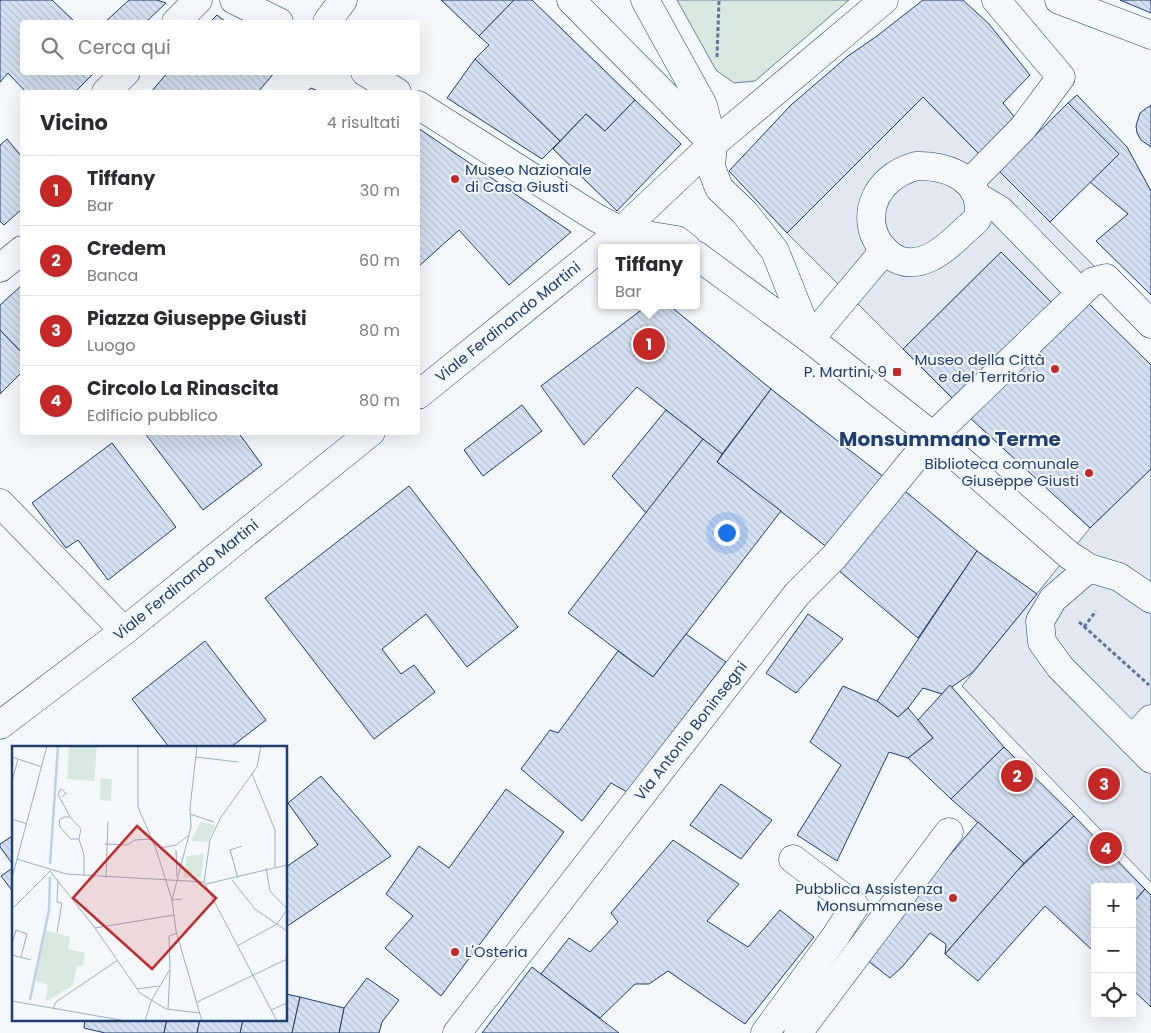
<!DOCTYPE html>
<html lang="it">
<head>
<meta charset="utf-8">
<style>
  :root { --surface:#fff; --page:#f2f2f3; --text:#2b2b33; --muted:#7c7c81; --line:#e1e1e2; --accent:#c62828 }
  body { margin:0; font-family:Poppins,sans-serif; background:var(--page); color:var(--text) }
  .controls { position:absolute; right:15px; bottom:15px; display:grid; overflow:hidden; border-radius:5px; box-shadow:0 5px 20px #0002 }
  .controls button { width:45px; height:45px; display:grid; place-items:center; padding:0; border:0; border-bottom:1px solid var(--line); background:var(--surface); color:var(--text); font:25px sans-serif }
  .you { position:absolute; left:726px; top:532px; width:18px; height:18px; margin:-12px; border:4px solid #fff; border-radius:50%; background:#1a73e8; box-shadow:0 0 0 8px #1a73e833 }
  .badge { display:grid; place-items:center; width:32px; height:32px; border-radius:50%; background:var(--accent); color:#fff; font-size:16px; font-weight:700 }
  .pin { position:absolute; translate:-50% -50%; border:2px solid #fff; box-shadow:0 1px 5px #0006 }
  .popup { position:absolute; left:598px; top:244px; width:102px; height:65px; box-sizing:border-box; display:grid; place-content:center; border-radius:5px; background:var(--surface); filter:drop-shadow(0 1px 4px #0005); font-size:16px; white-space:nowrap; color:var(--muted) }
  .popup b { font-size:19px; color:var(--text) }
  .popup::after { content:''; position:absolute; left:50%; top:100%; margin-left:-10px; border:10px solid transparent; border-top-color:var(--surface) }
  .list { margin:0; padding:0; list-style:none }
  h2 { display:flex; justify-content:space-between; align-items:center; height:65px; margin:0; padding:0 20px; font-size:21px }
  h2 small { font-size:16px; font-weight:400; color:var(--muted) }
  .list li { display:grid; grid-template-columns:32px 1fr auto; gap:15px; align-items:center; box-sizing:border-box; height:70px; padding:0 20px; border-top:1px solid var(--line) }
  .list b { display:block; font-size:19px; white-space:nowrap }
  .list p { margin:0; font-size:16px; white-space:nowrap; color:var(--muted) }
  .list em { font-size:16px; font-style:normal; color:var(--muted) }
  .icon { flex:none; width:28px; height:28px; fill:none; stroke:currentColor; stroke-width:2; stroke-linecap:round; stroke-linejoin:round }
  .map { position:relative; flex:none; width:1151px; height:1033px; overflow:hidden }
  .search { position:absolute; background:var(--surface); box-shadow:0 5px 20px #0002; left:20px; top:20px; width:400px; height:55px; display:flex; align-items:center; gap:12px; box-sizing:border-box; padding:0 18px; border-radius:5px; color:var(--muted); font-size:19px }
  .panel { position:absolute; background:var(--surface); box-shadow:0 5px 20px #0002; left:20px; top:90px; width:400px; height:345px; border-radius:5px }
  .map>svg:first-child { display:block }
  .green { fill:#d7e8df; stroke:#687fa3 }
  .parking { fill:#e3e8f0; stroke:#687fa3 }
  .building { fill:url(#building-back-hatch); stroke:#1d3f73 }
  .lines { fill:none; stroke-linecap:round; stroke-linejoin:round }
  .minor-casing { stroke:#1d3f73; stroke-width:29 }
  .path { stroke:#5e769c; stroke-width:3; stroke-dasharray:4 2.5; stroke-linecap:butt }
  .minor { stroke:#f4f7fb; stroke-width:28 }
  .poi-dot { fill:#c62828; stroke:#f4f7fb; stroke-width:2 }
  .labels { text-anchor:middle; stroke-width:4; stroke-linejoin:round; paint-order:stroke }
  .poi-label { font-size:15px; fill:#1d3f73; stroke:#f4f7fb; text-anchor:end }
  .street-label { font-size:15px; fill:#1d3f73; stroke:#f4f7fb }
  .district-label { font-size:20px; font-weight:bold; fill:#1d3f73; stroke:#f4f7fb }
  .inset-river { fill:none; stroke:#bed0e5; stroke-width:2.5 }
  .inset-road { fill:none; stroke:#9eadc5; stroke-width:1 }
  .view { fill:#c62828; fill-opacity:0.15; stroke:#c62828; stroke-width:2.5 }
  .inset-edge { fill:none; stroke:#1d3f73; stroke-width:2.5 }
</style>
</head>
<body>
<div class="map">
<svg width="1151" height="1033" viewBox="0 0 1151 1033">
  <defs>
    <pattern id="building-back-hatch" width="6" height="6" patternUnits="userSpaceOnUse" patternTransform="scale(1.25)"><rect width="6" height="6" fill="#d5e0f0"/><path d="M-1 5l2 2M0 0l6 6M5-1l2 2" fill="none" stroke="#b6c1d1"/></pattern>
  </defs>
  <rect width="100%" height="100%" fill="#f4f7fb"/>
  <polygon class="green" points="677,0 849,0 755,81 734,83 716,70"/>
  <g class="parking">
    <polygon points="923,97 981,156 999,171 1106,278 1055,306 1001,252 903,349 787,233"/>
    <polygon points="1151,469 1151,882 962,686 1090,528"/>
  </g>
  <g class="building">
    <polygon points="0,0 52,0 75,22 22,22 22,72 95,72 75,92 26,92 8,73 0,82"/>
    <polygon points="129,0 157,0 166,3 146,22 105,22"/>
    <polygon points="441,0 514,0 479,36"/>
    <polygon points="514,0 532,0 635,100 605,131 586,114 560,141 475,59 489,45 479,36"/>
    <polygon points="923,0 963,0 989,24 1030,75 1003,103 1016,119 981,156 923,97 787,233 729,171 791,105 848,56 877,36"/>
    <polygon points="1120,0 1151,0 1151,13"/>
    <polygon points="217,15 226,22 210,22"/>
    <polygon points="475,59 560,141 542,159 447,98"/>
    <polygon points="168,72 275,72 258,92 151,92"/>
    <polygon points="311,88 320,92 306,92"/>
    <polygon points="1077,95 1127,147 1151,191 1151,295 1096,241 1128,214 1090,182 1119,154 1068,103"/>
    <polygon points="635,100 681,144 617,211 553,149 586,114 605,131"/>
    <polygon points="1068,103 1119,154 1050,222 999,171"/>
    <polygon points="1151,105 1151,147 1141,140 1137,133 1136,126 1140,113"/>
    <polygon points="418,128 571,232 509,285 459,230 418,267"/>
    <polygon points="7,139 22,157 22,209 4,225 0,221 0,145"/>
    <polygon points="1001,252 1055,306 958,404 903,349"/>
    <polygon points="22,285 22,353 0,330 0,305"/>
    <polygon points="1085,300 1151,365 1151,469 1090,528 970,418"/>
    <polygon points="648,305 669,305 771,389 722,454 637,387 584,445 541,386"/>
    <polygon points="0,330 22,353 22,372 0,394"/>
    <polygon points="771,389 884,477 828,548 717,462"/>
    <polygon points="522,405 542,431 483,476 464,450"/>
    <polygon points="666,410 703,439 646,513 612,476"/>
    <polygon points="144,432 238,432 262,465 203,510"/>
    <polygon points="703,439 722,454 717,462 781,511 653,677 568,613"/>
    <polygon points="112,443 176,527 108,580 78,540 66,548 32,503"/>
    <polygon points="409,486 518,627 467,667 426,614 382,649 401,674 414,665 435,692 374,739 265,598"/>
    <polygon points="905,491 977,551 918,638 838,570"/>
    <polygon points="977,551 1037,594 973,672 942,694 923,688 908,708 898,717 877,701"/>
    <polygon points="808,614 843,639 796,693 766,673"/>
    <polygon points="686,634 726,662 627,792 611,783 582,821 521,769 550,730 558,733 618,651 653,677"/>
    <polygon points="205,641 266,720 231,747 169,747 132,699"/>
    <polygon points="950,685 1004,747 951,799 908,758 933,738 918,720"/>
    <polygon points="843,686 877,701 898,717 908,708 933,738 908,758 889,752 837,861 797,835 841,765 810,742"/>
    <polygon points="1004,747 1074,816 1024,863 951,799"/>
    <polygon points="321,776 391,856 286,927 286,867 318,845 288,803"/>
    <polygon points="721,784 772,820 741,859 690,825"/>
    <polygon points="506,789 564,832 441,996 385,948 413,916 386,894 419,846 449,868"/>
    <polygon points="1074,816 1145,889 1132,904 1132,887 1095,887 1095,949 1093,951 1045,906 978,981 945,954 1016,872"/>
    <polygon points="978,822 1024,863 945,954 946,944 930,933 903,966 890,978 863,957"/>
    <polygon points="14,835 14,866 0,847 0,844"/>
    <polygon points="673,840 739,884 707,921 748,947 780,910 814,937 745,1024 668,971 649,984 635,984 600,1018 541,974 569,938 590,952 618,922 611,913"/>
    <polygon points="14,867 14,893 1,876"/>
    <polygon points="1145,889 1151,895 1151,1007 1132,989 1132,904"/>
    <polygon points="532,967 541,974 619,1033 482,1033"/>
    <polygon points="367,978 399,1000 382,1022 379,1033 339,1033 344,1008"/>
    <polygon points="286,994 300,997 292,1033 240,1033 243,1019 286,1019"/>
    <polygon points="300,997 344,1008 339,1033 292,1033"/>
    <polygon points="85,1019 167,1019 164,1033 105,1033 84,1028"/>
    <polygon points="167,1019 200,1019 197,1033 164,1033"/>
    <polygon points="200,1019 243,1019 240,1033 197,1033"/>
  </g>
  <g class="lines">
    <defs>
      <g id="minor">
        <polyline points="234,0 279,22"/>
        <polyline points="571,0 712,143"/>
        <polyline points="645,0 703,105 713,144 711,167 719,188 745,213 775,251 810,339 933,436 1069,555 1089,568 1119,577 1151,599"/>
        <polyline points="1059,0 1151,35"/>
        <polyline points="176,22 198,0"/>
        <polyline points="327,22 343,0"/>
        <polyline points="365,72 397,92"/>
        <polyline points="106,92 126,72"/>
        <polyline points="418,105 595,217 621,231 677,240 687,248"/>
        <path d="M 916,166 C 941,165 974,174 979,204 C 979,208 979,215 977,219 C 974,223 967,228 963,232 C 945,250 916,275 890,255 C 865,236 865,201 889,180 C 897,173 906,169 916,166 Z"/>
        <polyline points="969,183 1023,128 1061,77 996,0"/>
        <polyline points="978,197 1000,210 1080,292"/>
        <polyline points="696,255 810,339 884,251"/>
        <polyline points="0,268 22,250"/>
        <polyline points="418,395 621,231 713,144 884,0"/>
        <polyline points="0,503 124,631"/>
        <polyline points="1089,568 1053,599 1040,621 1042,642 1060,667 1151,759"/>
        <polyline points="0,725 124,631 371,432"/>
        <polyline points="1132,740 1151,719"/>
        <polyline points="457,1033 797,594 834,557 933,436 1092,282 1106,278 1151,324"/>
        <polyline points="765,1033 835,937 855,906 793,859"/>
        <polyline points="798,1033 949,832"/>
      </g>
    </defs>
    <use href="#minor" class="minor-casing"/>
    <g class="path">
      <polyline points="717,57 719,0"/>
      <polyline points="1079,622 1149,685"/>
      <polyline points="1084,627 1096,611"/>
    </g>
    <use href="#minor" class="minor"/>
  </g>
  <g class="poi-dot">
    <circle cx="455" cy="179" r="5"/>
    <circle cx="1055" cy="369" r="5"/>
    <rect x="892" y="367" width="10" height="10" rx="2.5"/>
    <circle cx="1089" cy="473" r="5"/>
    <circle cx="953" cy="898" r="5"/>
    <circle cx="455" cy="952" r="5"/>
  </g>
  <g class="labels">
    <g class="poi-label">
      <text x="465" y="175" text-anchor="start">Museo Nazionale<tspan x="465" dy="17">di Casa Giusti</tspan></text>
      <text x="1045" y="365">Museo della Città<tspan x="1045" dy="17">e del Territorio</tspan></text>
      <text x="887" y="377">P. Martini, 9</text>
      <text x="1079" y="469">Biblioteca comunale<tspan x="1079" dy="17">Giuseppe Giusti</tspan></text>
      <text x="943" y="894">Pubblica Assistenza<tspan x="943" dy="17">Monsummanese</tspan></text>
      <text x="465" y="957" text-anchor="start">L'Osteria</text>
    </g>
    <g class="street-label">
      <text transform="translate(508 322) rotate(-39)" y="5">Viale Ferdinando Martini</text>
      <text transform="translate(186 580) rotate(-39)" y="5">Viale Ferdinando Martini</text>
      <text transform="translate(691 731) rotate(-52)" y="5">Via Antonio Boninsegni</text>
    </g>
    <g class="district-label">
      <text x="950" y="446">Monsummano Terme</text>
    </g>
  </g>
  <g transform="translate(12 746)">
    <rect width="275" height="275" fill="#f4f7fb"/>
    <path d="M 57,0 L 85,0 L 82,35 L 55,33 ZM 89,32 L 100,33 L 99,55 L 88,54 ZM 189,75 L 203,80 L 196,96 L 179,95 ZM 192,108 L 189,132 L 171,132 L 175,110 ZM 33,184 L 58,191 L 56,203 L 73,207 L 71,220 L 65,220 L 61,239 L 33,256 L 36,239 L 24,235 Z" fill="#d7e8df"/>
    <path class="inset-river" d="M 38,118 L 46,0M 18,254 L 37,164 L 38,131"/>
    <path class="inset-road" d="M 126,0 L 126,61 L 144,103 L 160,154 L 170,153M 185,0 L 178,62 L 179,81 L 160,154 L 164,185 L 190,275M 0,11 L 30,21M 184,11 L 226,16M 240,28 L 263,84 L 263,121M 0,35 L 6,13M 50,51 L 54,47 L 49,43 L 46,48 L 58,71M 178,68 L 202,76M 52,71 L 58,71 L 69,83 L 67,93 L 59,93 L 48,81 L 47,74 ZM 0,73 L 15,78M 67,93 L 72,109 L 72,130M 93,98 L 115,99 L 123,94 L 140,93M 148,102 L 164,99 L 176,90M 164,104 L 165,131M 5,113 L 54,128 L 192,136M 254,122 L 258,145 L 275,163M 38,125 L 83,182 L 128,247 L 154,263 L 188,267M 0,132 L 35,0M 94,132 L 96,75M 226,132 L 218,104 L 230,100M 220,134 L 243,163 L 275,185M 192,136 L 265,275M 192,136 L 198,94 L 209,71 L 245,21 L 249,0M 194,138 L 275,119M 0,163 L 38,125M 83,182 L 162,169M 45,186 L 50,157 L 45,156 L 46,135M 0,198 L 4,184 L 15,188 L 9,211M 225,200 L 265,178 L 275,164M 0,209 L 19,214M 125,243 L 147,240M 0,255 L 114,275M 185,256 L 275,213M 41,263 L 44,256 L 106,214M 156,263 L 158,224M 259,264 L 275,257M 133,275 L 139,255 L 158,223 L 157,190 L 165,187"/>
    <path class="view" d="M 125,80 L 204,152 L 140,223 L 61,152 Z"/>
    <rect width="275" height="275" class="inset-edge"/>
  </g>
</svg>
<div class="controls">
<button>+</button>
<button>−</button>
<button><svg class="icon" aria-label="locate" viewBox="0 0 24 24"><circle cx="12" cy="12" r="6"/><path d="M12 2v4M12 18v4M2 12h4M18 12h4"/></svg></button>
</div>
<div class="you"></div>
<div class="pin badge" style="left:649px;top:344px">1</div>
<div class="popup"><b>Tiffany</b>Bar</div>
<div class="pin badge" style="left:1017px;top:776px">2</div>
<div class="pin badge" style="left:1104px;top:784px">3</div>
<div class="pin badge" style="left:1106px;top:848px">4</div>
<div class="search"><svg class="icon" aria-label="search" viewBox="0 0 24 24"><circle cx="10" cy="10" r="6"/><path d="M15 15l6 6"/></svg>Cerca qui</div>
<section class="panel">
<h2>Vicino<small>4 risultati</small></h2>
<ul class="list">
<li><span class="badge">1</span><div><b>Tiffany</b><p>Bar</p></div><em>30 m</em></li>
<li><span class="badge">2</span><div><b>Credem</b><p>Banca</p></div><em>60 m</em></li>
<li><span class="badge">3</span><div><b>Piazza Giuseppe Giusti</b><p>Luogo</p></div><em>80 m</em></li>
<li><span class="badge">4</span><div><b>Circolo La Rinascita</b><p>Edificio pubblico</p></div><em>80 m</em></li>
</ul>
</section>
</div>
</body>
</html>
